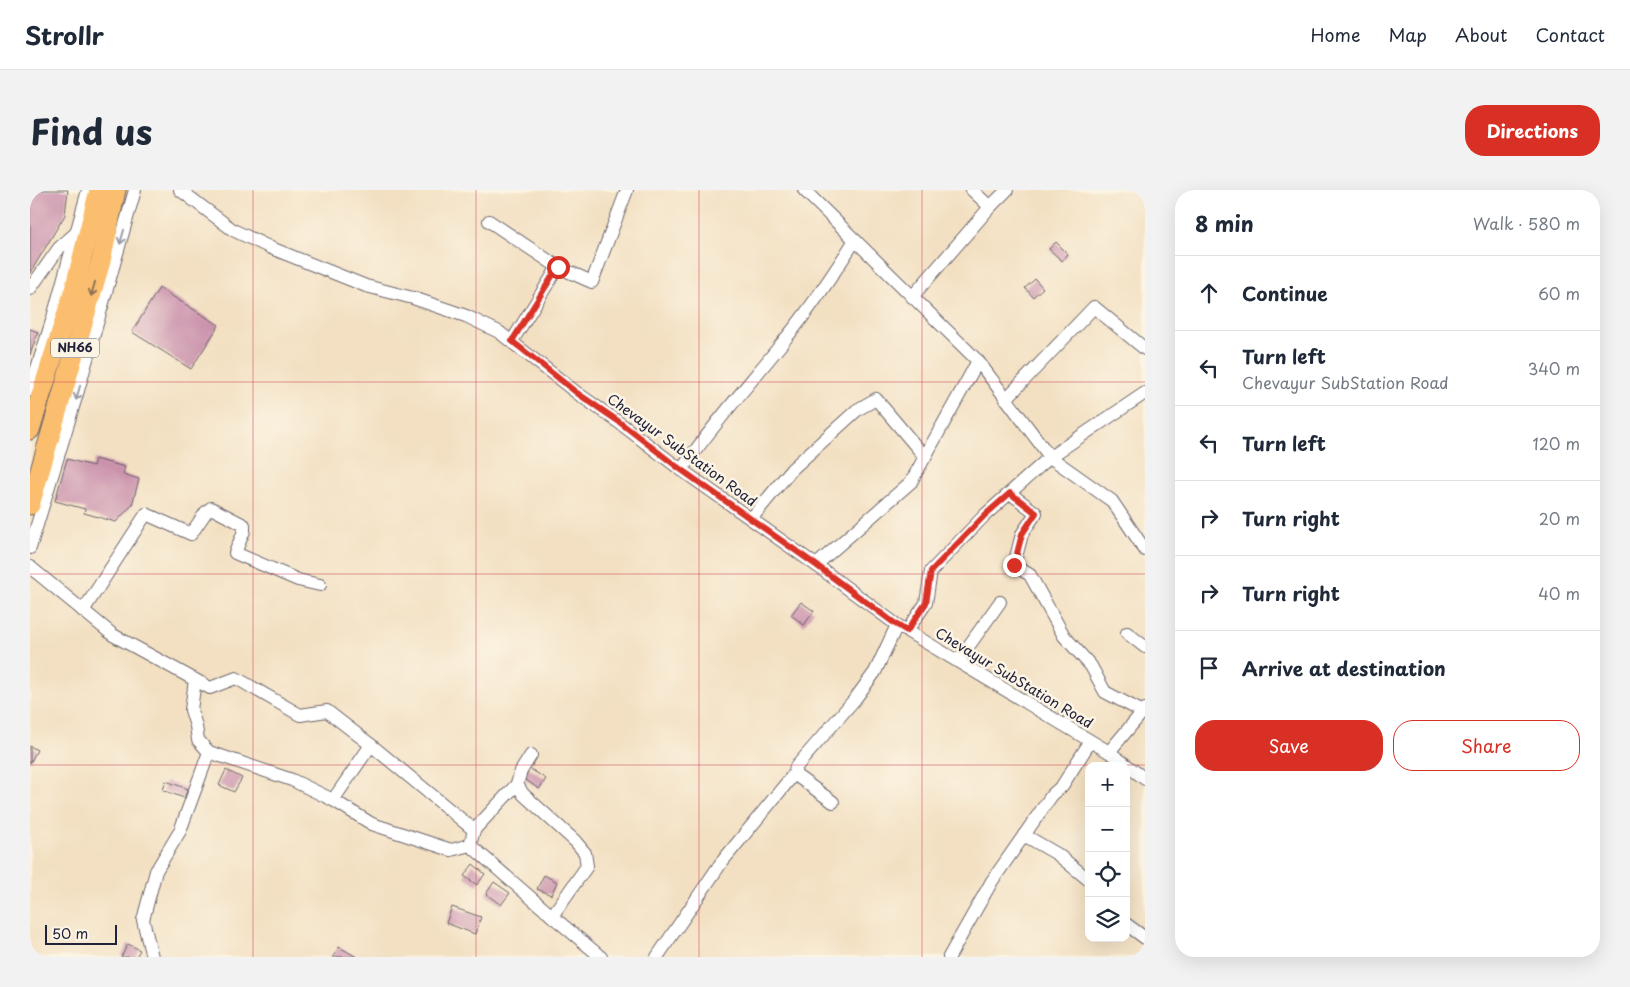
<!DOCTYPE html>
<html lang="en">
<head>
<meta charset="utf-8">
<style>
  :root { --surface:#fff; --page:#f2f2f3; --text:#1f2937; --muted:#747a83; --line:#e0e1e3; --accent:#d93025 }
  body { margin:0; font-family:"Playpen Sans",sans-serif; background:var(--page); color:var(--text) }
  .controls { position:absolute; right:15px; bottom:15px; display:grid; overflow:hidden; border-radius:10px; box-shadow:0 5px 20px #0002 }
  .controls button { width:45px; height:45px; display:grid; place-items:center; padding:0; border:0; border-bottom:1px solid var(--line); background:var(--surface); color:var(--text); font:25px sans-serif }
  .scale { position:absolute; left:15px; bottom:12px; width:72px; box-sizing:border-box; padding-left:5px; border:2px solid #22223b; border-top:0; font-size:14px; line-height:18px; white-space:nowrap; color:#22223b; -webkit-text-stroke:4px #fcf5e5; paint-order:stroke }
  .stop { position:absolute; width:15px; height:15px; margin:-11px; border:4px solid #d93025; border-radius:50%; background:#fff }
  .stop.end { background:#d93025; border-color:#fff; box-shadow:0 1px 5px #0008 }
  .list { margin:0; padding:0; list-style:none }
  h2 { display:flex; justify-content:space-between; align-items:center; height:65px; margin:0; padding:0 20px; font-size:21px }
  h2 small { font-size:16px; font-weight:400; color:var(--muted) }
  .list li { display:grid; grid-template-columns:32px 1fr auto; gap:15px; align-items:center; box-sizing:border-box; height:75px; padding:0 20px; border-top:1px solid var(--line) }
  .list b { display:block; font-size:19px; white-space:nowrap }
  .list p { margin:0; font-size:16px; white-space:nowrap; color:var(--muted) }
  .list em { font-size:16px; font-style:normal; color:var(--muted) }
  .actions { display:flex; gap:10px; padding:15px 20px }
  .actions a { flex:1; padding:11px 0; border:1px solid var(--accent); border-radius:20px; text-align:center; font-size:18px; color:var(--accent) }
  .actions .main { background:var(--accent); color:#fff }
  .icon { flex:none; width:28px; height:28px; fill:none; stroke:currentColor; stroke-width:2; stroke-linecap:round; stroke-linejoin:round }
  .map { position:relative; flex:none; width:1115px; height:767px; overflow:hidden; border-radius:20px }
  header { display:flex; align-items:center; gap:30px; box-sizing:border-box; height:70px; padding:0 25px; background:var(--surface); border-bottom:1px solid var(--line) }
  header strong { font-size:24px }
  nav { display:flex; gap:28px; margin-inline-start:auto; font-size:18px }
  .intro { display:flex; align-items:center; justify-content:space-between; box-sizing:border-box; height:120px; padding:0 30px }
  h1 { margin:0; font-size:35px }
  .button { padding:12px 22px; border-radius:20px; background:var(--accent); color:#fff; font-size:18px; font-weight:700 }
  main { display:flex; gap:30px; padding:0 30px }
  aside { flex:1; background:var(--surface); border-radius:20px; box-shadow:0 5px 20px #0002 }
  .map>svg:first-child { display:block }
  .building { fill:#ca92ac }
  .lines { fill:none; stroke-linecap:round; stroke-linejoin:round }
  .minor-casing { stroke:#6b646a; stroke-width:14 }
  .highway-casing { stroke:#6b646a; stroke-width:21 }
  .minor { stroke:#fff; stroke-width:12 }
  .highway { stroke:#fbbe6e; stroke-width:19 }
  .oneway { stroke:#9c9ca7 }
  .oneway2 { stroke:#8e7054 }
  .route { stroke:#d93025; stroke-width:6 }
  .grid { fill:none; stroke:#d1495b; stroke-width:1; stroke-opacity:0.55 }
  .labels { text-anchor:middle; stroke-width:5; stroke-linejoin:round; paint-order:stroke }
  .shield { fill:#fcf5e5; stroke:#63616e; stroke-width:1 }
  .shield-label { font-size:12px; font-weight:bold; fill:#22223b }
  .street-label { font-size:14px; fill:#22223b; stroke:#fcf5e5 }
</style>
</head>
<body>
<header>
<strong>Strollr</strong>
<nav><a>Home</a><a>Map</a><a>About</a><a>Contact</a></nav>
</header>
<div class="intro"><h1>Find us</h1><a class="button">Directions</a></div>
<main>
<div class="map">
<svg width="1115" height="767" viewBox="0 0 1115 767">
  <rect width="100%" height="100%" fill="#fcf5e5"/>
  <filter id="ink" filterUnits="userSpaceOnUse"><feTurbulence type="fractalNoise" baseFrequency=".02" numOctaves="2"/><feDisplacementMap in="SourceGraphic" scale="10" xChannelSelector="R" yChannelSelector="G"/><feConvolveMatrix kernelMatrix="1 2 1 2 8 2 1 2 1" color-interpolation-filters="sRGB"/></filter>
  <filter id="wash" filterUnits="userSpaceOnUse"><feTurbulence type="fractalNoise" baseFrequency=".0096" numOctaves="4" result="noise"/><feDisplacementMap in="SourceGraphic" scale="20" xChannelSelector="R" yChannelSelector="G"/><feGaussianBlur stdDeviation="1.12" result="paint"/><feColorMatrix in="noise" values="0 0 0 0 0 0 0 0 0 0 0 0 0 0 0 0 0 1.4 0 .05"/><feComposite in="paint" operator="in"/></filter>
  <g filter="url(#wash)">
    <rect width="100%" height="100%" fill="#f3e0c2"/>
    <g id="blocks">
      <g class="building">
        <polygon points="2,0 38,0 35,25 0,83 0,3"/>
        <polygon points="1026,52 1038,64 1032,71 1019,59"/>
        <polygon points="1005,89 1013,98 1003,107 995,98"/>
        <polygon points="129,98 189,135 161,179 102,142"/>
        <polygon points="0,139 8,142 0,165"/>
        <polygon points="37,269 63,276 65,269 95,277 93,284 109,289 102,315 86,332 54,323 55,319 25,311"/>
        <polygon points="771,412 784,421 774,435 761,425"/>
        <polygon points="0,556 7,560 0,573"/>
        <polygon points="499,578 516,589 509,599 493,588"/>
        <polygon points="196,580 212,588 204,602 189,595"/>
        <polygon points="136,591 158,599 154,608 133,600"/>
        <polygon points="443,674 455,684 447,695 434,686"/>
        <polygon points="514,685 527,692 521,705 507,699"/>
        <polygon points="464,692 480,703 471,715 456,704"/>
        <polygon points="422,717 451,727 445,744 416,733"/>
        <polygon points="98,754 110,760 106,767 91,767"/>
        <polygon points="309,757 327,767 303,767"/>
      </g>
    </g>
  </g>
  <g filter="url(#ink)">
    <use href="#blocks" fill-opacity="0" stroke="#6b646a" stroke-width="1"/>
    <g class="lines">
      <defs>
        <g id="minor">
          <polyline points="150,0 203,40 241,58 336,96 383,108 436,126 469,142 547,203 587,231 646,276 786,375 867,435 1079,562 1115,589"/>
          <polyline points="774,0 948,171 1020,267 1082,311 1115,360"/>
          <polyline points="942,0 960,17 977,0"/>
          <polyline points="459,31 528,77"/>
          <polyline points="0,99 29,58 47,42"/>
          <polyline points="882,107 960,17"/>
          <polyline points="482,151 528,77 562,92 597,0"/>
          <polyline points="0,200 22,131 58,0"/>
          <polyline points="976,209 1064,117 1115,159"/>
          <path d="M 652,279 C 684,233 722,191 757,147 C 782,117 804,83 825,50"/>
          <polyline points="980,303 1006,323 992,344 984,375 1000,385 1034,446 1061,476 1075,502 1113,522"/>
          <polyline points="721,329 762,279 827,220 846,209 895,267"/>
          <polyline points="0,358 47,204 105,0"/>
          <polyline points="786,375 881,292 948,171"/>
          <polyline points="0,377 83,445 180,498 206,488 270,525 297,521 341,555 444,640"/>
          <polyline points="53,421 116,324 161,344 176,322 181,318 214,335 214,341 205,363 268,390 290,395"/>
          <polyline points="877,441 896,413 901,381 955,325 1020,267 1115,203"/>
          <polyline points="1097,443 1115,457"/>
          <polyline points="928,471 970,412"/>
          <polyline points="165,490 161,520 166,536 168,550 179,562 262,590 303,610 341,555"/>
          <polyline points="1079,562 1115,519"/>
          <polyline points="501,565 491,581 487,594 493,604 545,651 555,663 557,676 522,726 571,767"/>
          <polyline points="764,584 803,612"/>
          <polyline points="487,594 444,640 440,655 522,726"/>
          <polyline points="303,610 342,634 421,660 440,655"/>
          <polyline points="994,645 1027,664 1059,690"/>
          <polyline points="1096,734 1115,748"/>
          <polyline points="122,767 113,730 126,681 150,641 179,562"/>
          <polyline points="627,767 691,673 764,584 766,577 825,509 845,482 867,435"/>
          <polyline points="919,767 962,691 1022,605 1032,596 1060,552"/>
        </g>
        <g id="highway">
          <polyline points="0,240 44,100 69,0"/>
          <polyline points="0,315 71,71 86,0"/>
        </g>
      </defs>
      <use href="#minor" class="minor-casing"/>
      <use href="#highway" class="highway-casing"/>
      <use href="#minor" class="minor"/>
      <use href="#highway" class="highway"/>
    </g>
    <defs><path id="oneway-shaft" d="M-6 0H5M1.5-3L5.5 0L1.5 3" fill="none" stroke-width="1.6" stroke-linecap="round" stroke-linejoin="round" transform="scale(1.25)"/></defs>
    <g class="oneway">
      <use href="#oneway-shaft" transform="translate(92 47) rotate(106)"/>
      <use href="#oneway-shaft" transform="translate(48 203) rotate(106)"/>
    </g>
    <use class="oneway2" href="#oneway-shaft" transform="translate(63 99) rotate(106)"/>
  </g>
  <g class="lines" filter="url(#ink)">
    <polyline class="route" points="528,77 482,151 547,203 588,231 646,276 786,375 867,435 877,441 896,413 901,381 955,325 980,303 1006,323 992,344 984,375"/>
  </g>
  <path class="grid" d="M 223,0 L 223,767M 446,0 L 446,767M 669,0 L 669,767M 892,0 L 892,767M 0,192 L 1115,192M 0,384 L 1115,384M 0,575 L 1115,575"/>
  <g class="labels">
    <rect class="shield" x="21" y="148.5" width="48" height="19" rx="4"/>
    <g class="shield-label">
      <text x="45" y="162">NH66</text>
    </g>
    <g class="street-label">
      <text transform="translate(652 260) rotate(36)" y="5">Chevayur SubStation Road</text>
      <text transform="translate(984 488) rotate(31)" y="5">Chevayur SubStation Road</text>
    </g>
  </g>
</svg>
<div class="controls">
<button>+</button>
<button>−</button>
<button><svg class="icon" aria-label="locate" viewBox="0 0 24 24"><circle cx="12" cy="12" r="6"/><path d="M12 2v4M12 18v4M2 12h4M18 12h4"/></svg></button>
<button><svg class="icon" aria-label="layers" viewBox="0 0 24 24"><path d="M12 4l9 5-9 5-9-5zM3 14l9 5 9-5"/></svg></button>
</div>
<div class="scale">50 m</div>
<div class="stop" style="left:528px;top:77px"></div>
<div class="stop end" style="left:984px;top:375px"></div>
</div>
<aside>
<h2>8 min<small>Walk · 580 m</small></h2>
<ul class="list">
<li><svg class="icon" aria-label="ahead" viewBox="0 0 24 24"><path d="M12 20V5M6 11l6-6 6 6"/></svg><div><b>Continue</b></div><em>60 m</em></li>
<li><svg class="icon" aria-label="left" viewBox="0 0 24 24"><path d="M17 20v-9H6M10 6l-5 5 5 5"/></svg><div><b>Turn left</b><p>Chevayur SubStation Road</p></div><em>340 m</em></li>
<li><svg class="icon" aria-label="left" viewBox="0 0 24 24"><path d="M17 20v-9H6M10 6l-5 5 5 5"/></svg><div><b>Turn left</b></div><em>120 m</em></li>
<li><svg class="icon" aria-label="right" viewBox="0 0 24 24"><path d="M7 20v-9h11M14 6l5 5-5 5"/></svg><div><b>Turn right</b></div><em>20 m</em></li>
<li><svg class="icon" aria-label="right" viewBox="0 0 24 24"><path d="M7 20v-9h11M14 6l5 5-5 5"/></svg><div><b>Turn right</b></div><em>40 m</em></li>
<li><svg class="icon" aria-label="arrive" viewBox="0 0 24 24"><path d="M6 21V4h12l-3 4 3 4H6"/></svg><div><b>Arrive at destination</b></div></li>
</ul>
<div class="actions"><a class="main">Save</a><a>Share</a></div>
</aside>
</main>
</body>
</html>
